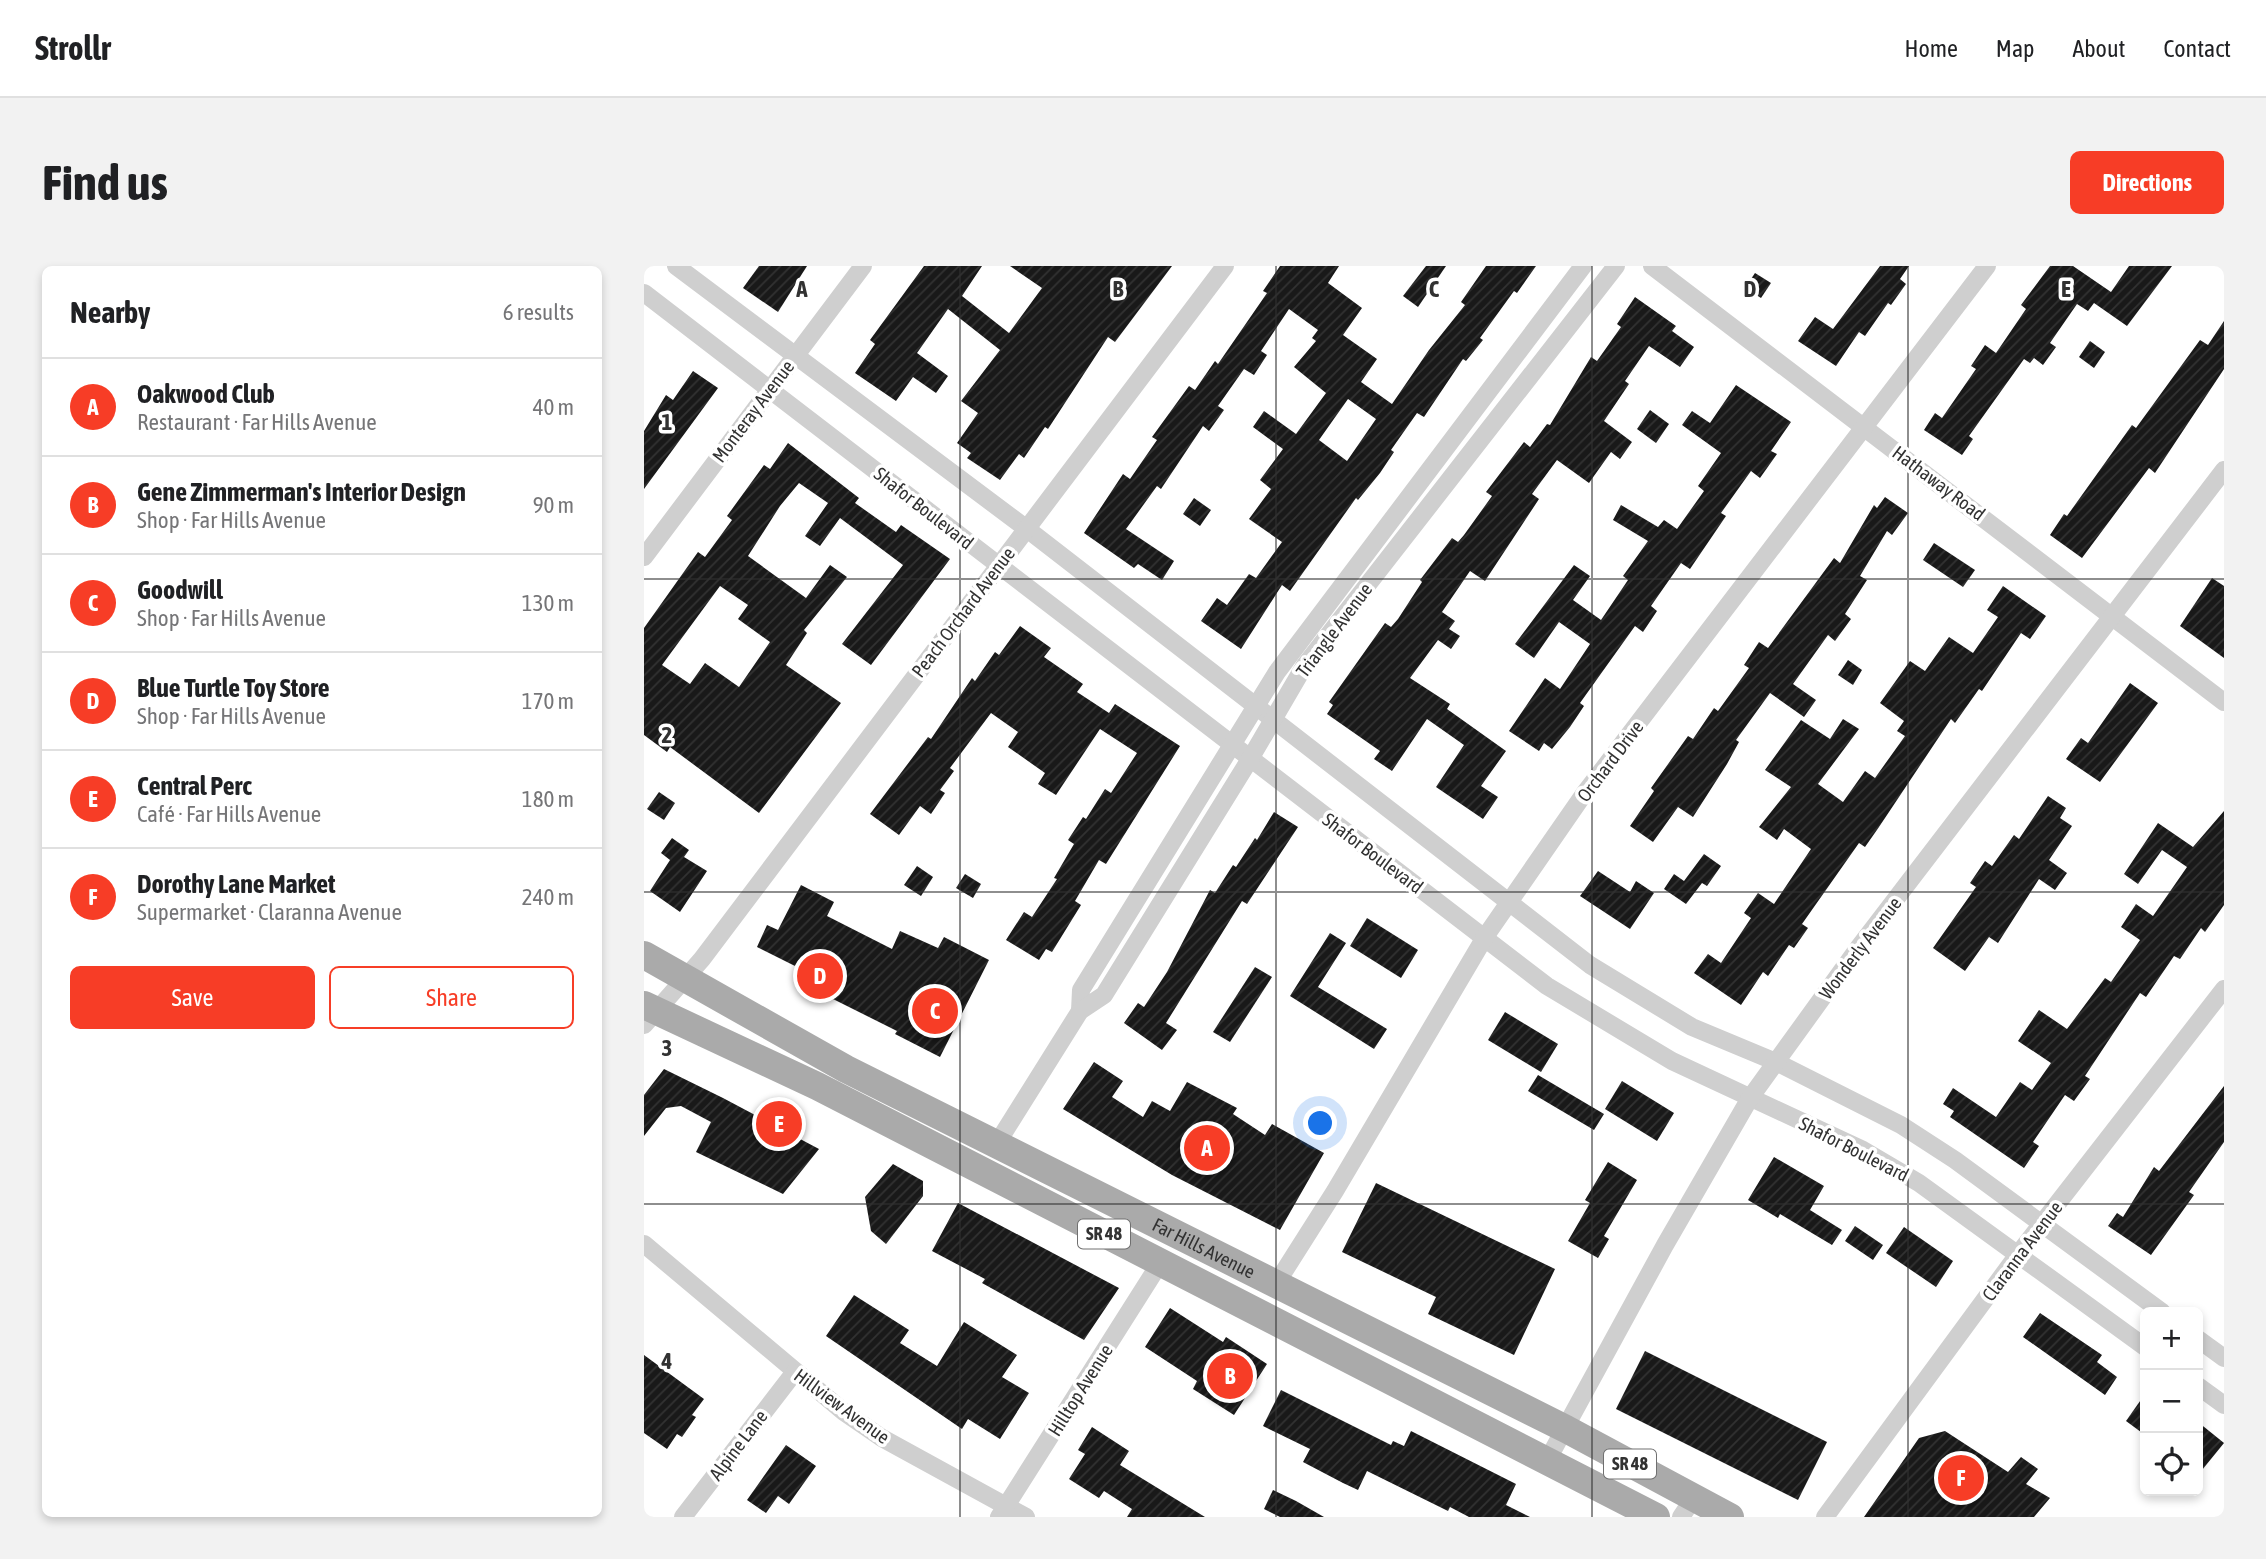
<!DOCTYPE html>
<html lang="en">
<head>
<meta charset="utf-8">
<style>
  :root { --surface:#fff; --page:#f2f2f2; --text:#202124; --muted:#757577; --line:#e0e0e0; --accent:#f73d26 }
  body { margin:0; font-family:"Asap Condensed",sans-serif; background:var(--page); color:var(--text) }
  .controls { position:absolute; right:21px; bottom:21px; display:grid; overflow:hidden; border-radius:10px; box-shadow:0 4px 10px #0003 }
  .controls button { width:63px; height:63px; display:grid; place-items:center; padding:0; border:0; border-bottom:2px solid var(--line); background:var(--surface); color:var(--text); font:35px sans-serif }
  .you { position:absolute; left:677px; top:858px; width:24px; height:24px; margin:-18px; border:5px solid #fff; border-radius:50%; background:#1a73e8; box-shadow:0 0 0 10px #1a73e833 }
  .badge { display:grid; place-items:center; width:46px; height:46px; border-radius:50%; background:var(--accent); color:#fff; font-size:23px; font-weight:700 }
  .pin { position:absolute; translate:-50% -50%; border:4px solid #fff; box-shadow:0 2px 7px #0006 }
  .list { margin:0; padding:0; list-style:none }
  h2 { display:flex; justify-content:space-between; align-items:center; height:91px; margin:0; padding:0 28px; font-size:30px }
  h2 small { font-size:23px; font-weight:400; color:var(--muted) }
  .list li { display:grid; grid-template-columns:46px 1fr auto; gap:21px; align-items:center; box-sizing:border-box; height:98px; padding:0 28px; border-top:2px solid var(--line) }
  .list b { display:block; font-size:26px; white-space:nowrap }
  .list p { margin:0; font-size:23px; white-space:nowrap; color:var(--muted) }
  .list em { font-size:23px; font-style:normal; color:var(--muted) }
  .actions { display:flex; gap:14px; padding:21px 28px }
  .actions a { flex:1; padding:16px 0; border:2px solid var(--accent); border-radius:10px; text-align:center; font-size:24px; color:var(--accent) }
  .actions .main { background:var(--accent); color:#fff }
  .icon { flex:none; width:38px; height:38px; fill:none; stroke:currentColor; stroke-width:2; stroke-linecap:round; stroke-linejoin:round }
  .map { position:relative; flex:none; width:1580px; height:1251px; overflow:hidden; border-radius:10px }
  header { display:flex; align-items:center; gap:42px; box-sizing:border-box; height:98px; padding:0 35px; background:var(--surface); border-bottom:2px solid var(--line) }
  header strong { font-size:33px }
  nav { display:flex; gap:38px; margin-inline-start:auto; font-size:24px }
  .intro { display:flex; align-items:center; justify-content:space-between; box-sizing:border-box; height:168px; padding:0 42px }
  h1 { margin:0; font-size:49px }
  .button { padding:18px 32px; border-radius:10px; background:var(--accent); color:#fff; font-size:24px; font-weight:700 }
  main { display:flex; gap:42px; padding:0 42px }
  aside { flex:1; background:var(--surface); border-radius:10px; box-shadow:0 4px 10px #0003 }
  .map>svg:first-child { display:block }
  .building { fill:url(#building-hatch); fill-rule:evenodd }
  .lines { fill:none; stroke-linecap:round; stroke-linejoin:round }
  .minor { stroke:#cfcfcf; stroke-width:18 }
  .primary { stroke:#aaa; stroke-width:28 }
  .grid { fill:none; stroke:#323232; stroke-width:2; stroke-opacity:0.55 }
  .labels { text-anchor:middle; stroke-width:7; stroke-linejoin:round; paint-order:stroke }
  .shield { fill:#fff; stroke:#707070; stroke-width:2 }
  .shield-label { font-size:18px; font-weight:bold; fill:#323232 }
  .street-label { font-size:19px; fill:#323232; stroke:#fff }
  .grid-label { font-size:23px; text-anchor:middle; font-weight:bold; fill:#323232; stroke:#fff; stroke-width:7; stroke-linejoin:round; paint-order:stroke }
</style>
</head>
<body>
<header>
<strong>Strollr</strong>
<nav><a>Home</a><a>Map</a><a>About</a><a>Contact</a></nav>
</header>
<div class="intro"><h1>Find us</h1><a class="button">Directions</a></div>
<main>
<aside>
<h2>Nearby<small>6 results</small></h2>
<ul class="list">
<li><span class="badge">A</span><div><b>Oakwood Club</b><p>Restaurant · Far Hills Avenue</p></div><em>40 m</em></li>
<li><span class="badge">B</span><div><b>Gene Zimmerman's Interior Design</b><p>Shop · Far Hills Avenue</p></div><em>90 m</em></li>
<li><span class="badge">C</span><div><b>Goodwill</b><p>Shop · Far Hills Avenue</p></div><em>130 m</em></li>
<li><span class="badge">D</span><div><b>Blue Turtle Toy Store</b><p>Shop · Far Hills Avenue</p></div><em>170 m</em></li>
<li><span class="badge">E</span><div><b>Central Perc</b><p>Café · Far Hills Avenue</p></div><em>180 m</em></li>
<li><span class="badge">F</span><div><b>Dorothy Lane Market</b><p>Supermarket · Claranna Avenue</p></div><em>240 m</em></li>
</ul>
<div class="actions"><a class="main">Save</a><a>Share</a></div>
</aside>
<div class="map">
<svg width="1580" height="1251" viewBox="0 0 1580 1251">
  <defs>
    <pattern id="building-hatch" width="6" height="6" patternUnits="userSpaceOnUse" patternTransform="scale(1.75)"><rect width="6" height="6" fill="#191919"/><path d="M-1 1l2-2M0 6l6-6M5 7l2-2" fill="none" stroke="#323232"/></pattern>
  </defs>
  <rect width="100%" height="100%" fill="#fff"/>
  <g class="building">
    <polygon points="115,0 163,0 134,46 99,22"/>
    <polygon points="280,0 338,0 318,30 365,67 398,22 366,0 528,0 471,76 464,71 404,163 401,161 380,192 375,188 356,214 323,192 327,187 313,177 334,147 317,135 356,84 304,43 273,87 304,110 292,127 269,111 252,135 211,107 231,78 226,74"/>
    <path d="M 636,0 L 695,0 L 684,17 L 718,42 L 699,69 L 733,93 L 717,116 L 748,138 L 785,84 L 821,39 L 817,36 L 842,0 L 892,0 L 873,27 L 870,25 L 836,72 L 839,74 L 822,95 L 819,93 L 780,151 L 773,147 L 747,184 L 750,186 L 736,207 L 714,234 L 712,232 L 646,325 L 638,319 L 597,383 L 557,355 L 573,332 L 583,339 L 605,308 L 612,312 L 638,276 L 605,253 L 627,223 L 616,214 L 639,183 L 609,161 L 620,145 L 652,168 L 682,127 L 650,101 L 672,75 L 668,72 L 674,64 L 645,43 L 617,85 L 623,89 L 610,109 L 600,103 L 574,140 L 580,144 L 565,165 L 559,160 L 517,223 L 513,220 L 482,263 L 530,295 L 518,314 L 494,298 L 490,302 L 440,267 L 479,208 L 486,213 L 513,174 L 508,171 L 545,120 L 551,124 L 571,95 L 574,98 L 623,27 L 619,25 ZM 704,133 L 732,153 L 703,195 L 675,174 Z"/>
    <polygon points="782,0 802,0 774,41 759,30"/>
    <polygon points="1236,0 1265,0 1256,13 1262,18 1247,39 1244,37 1221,70 1215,66 1192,100 1154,75 1171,51 1189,63"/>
    <polygon points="1406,0 1429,0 1467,26 1485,0 1528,0 1483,60 1450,37 1444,45 1433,38 1406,77 1412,81 1399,99 1390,92 1386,97 1380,93 1325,170 1329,173 1318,189 1280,164 1291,147 1298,152 1332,103 1327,100 1341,79 1352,87 1382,43 1377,39"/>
    <polygon points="1111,7 1127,17 1117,32 1101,22"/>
    <polygon points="991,31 1032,60 1028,65 1050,81 1036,101 1005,80 981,115 985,118 960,155 988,176 976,193 967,186 945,217 913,194 888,228 895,233 841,315 826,305 798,346 811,355 805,363 816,370 807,383 794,374 766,412 806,438 803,443 862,485 837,520 854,531 839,553 792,521 820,479 783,453 748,505 730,493 736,485 683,448 689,439 685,436 741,357 747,361 754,353 778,316 776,314 808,272 814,276 820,269 848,230 842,226 880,176 886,181 903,158 906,159 947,91 953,95 977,61 973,58"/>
    <polygon points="1580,55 1580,103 1511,207 1505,202 1438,292 1406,269 1420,248 1423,250 1488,159 1492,162 1556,74 1564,79"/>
    <polygon points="1446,75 1461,86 1450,102 1435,91"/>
    <polygon points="49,105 74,122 0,223 0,165 22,129 29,134"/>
    <polygon points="1092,119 1147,156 1127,185 1133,188 1116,212 1107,205 1077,247 1082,250 1046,303 1037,297 1007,340 1013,345 999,366 991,360 936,437 940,440 926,461 908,483 900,477 895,485 865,465 901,412 916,423 946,378 915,356 890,392 871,378 930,299 946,310 929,334 957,354 984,314 979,310 1004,275 969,254 977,239 1014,261 1020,254 1033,263 1060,225 1054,220 1077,187 1038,159 1048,145 1066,157"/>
    <polygon points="1006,144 1025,158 1012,177 993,163"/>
    <path d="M 144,177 L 215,232 L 211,237 L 252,266 L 257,259 L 306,293 L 227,399 L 198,378 L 259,299 L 196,252 L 176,280 L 161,270 L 184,237 L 155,217 L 136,240 L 104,290 L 162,332 L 186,299 L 203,311 L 160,364 L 163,367 L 142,399 L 197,437 L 115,547 L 26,481 L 23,486 L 0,469 L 0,362 L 54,286 L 61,291 L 88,254 L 83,250 L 120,199 L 126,203 ZM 76,320 L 104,339 L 94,353 L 126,376 L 95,421 L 61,397 L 46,418 L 18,399 Z"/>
    <polygon points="1241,231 1264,247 1248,269 1243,265 1216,310 1223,314 1201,348 1207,353 1191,375 1184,369 1149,418 1172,434 1160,451 1126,427 1092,474 1095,476 1083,498 1049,551 1034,541 1009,576 986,560 1010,525 1007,522 1044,470 1049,473 1070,442 1074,445 1105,402 1100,399 1115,376 1124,382 1190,292 1196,297 1230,239 1233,242"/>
    <polygon points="550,232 567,244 556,260 539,248"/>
    <polygon points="1290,277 1331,304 1319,321 1279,294"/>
    <polygon points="1568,312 1580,320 1580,392 1536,360"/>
    <polygon points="1359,320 1402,350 1386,373 1377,367 1338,425 1335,423 1311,457 1307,453 1235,561 1221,581 1215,577 1158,658 1164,662 1150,682 1145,679 1124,710 1119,706 1097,739 1050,707 1064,688 1077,697 1107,652 1100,647 1114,627 1130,638 1167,583 1140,563 1133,574 1115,561 1147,521 1121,504 1157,454 1186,473 1199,453 1215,463 1174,518 1199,536 1221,505 1231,512 1261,470 1253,465 1260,455 1236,437 1266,395 1281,405 1305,371 1329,387 1354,351 1343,344"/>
    <polygon points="376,360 407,382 400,391 439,418 433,426 465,447 471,438 536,480 462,598 455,594 431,635 437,639 408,686 402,683 395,694 362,674 380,646 388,651 413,613 410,612 430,578 424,574 439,551 442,553 461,523 467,527 493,487 456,463 412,529 394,518 401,507 364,481 374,466 347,447 306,502 310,505 296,524 301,527 287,548 276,540 255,569 226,548 284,471 287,473 328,412 331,415 351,386 355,389"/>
    <polygon points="1204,394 1218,404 1209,419 1194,409"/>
    <polygon points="1486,417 1514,437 1456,516 1422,493 1437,472 1444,477"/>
    <polygon points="15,526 31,537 20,554 3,543"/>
    <polygon points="1404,530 1422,542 1416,552 1428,560 1405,594 1423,607 1411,624 1395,613 1354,677 1345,671 1321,705 1289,682 1332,621 1326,617 1341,595 1348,600 1370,569 1375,573"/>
    <polygon points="1580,545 1580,639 1561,666 1557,662 1536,693 1530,690 1502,731 1496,727 1441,810 1446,813 1430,835 1421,829 1389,876 1395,880 1380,902 1306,851 1310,845 1299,838 1309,822 1352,851 1376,816 1388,824 1407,797 1374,775 1395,744 1423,763 1461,712 1467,716 1496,674 1477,661 1492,638 1509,650 1543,601 1518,584 1494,618 1480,608 1514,557 1549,581"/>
    <polygon points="630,546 654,561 603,638 598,635 522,757 533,764 518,784 480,757 494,737 500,741 523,706 566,624 571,627 589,599 592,601 611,572 613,574"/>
    <polygon points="28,572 45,584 40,591 63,605 36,646 6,625 26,594 17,587"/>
    <polygon points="1060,588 1077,600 1063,620 1058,617 1042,638 1020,623 1030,608 1040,615"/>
    <polygon points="273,600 289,611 277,630 260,619"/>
    <polygon points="954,605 986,626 992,615 1010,627 986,663 936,630"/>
    <polygon points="321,608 337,618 329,632 312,622"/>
    <polygon points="157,619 190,636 183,650 248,683 256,665 294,682 300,671 345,694 296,791 251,768 253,765 151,714 157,703 113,681 123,659 134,664"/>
    <polygon points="723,652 774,684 757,712 706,680"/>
    <polygon points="686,667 702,677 674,721 743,763 730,783 646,730"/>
    <polygon points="611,701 628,711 586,776 569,766"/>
    <polygon points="861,746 914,778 897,806 844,774"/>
    <polygon points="450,796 479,815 468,831 499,851 508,835 526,845 543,816 593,842 589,848 621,869 628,858 680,887 636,964 528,909 419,843"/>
    <polygon points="20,803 79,832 175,883 139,928 52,886 67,856 37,840 22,842 0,870 0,829"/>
    <polygon points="894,809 960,848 950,864 884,825"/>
    <polygon points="978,815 1030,847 1013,875 961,843"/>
    <polygon points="1580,820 1580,876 1545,926 1550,929 1507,989 1464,960 1473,947 1479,951 1510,901 1515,905"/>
    <polygon points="1130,891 1180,920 1166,944 1198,964 1188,979 1136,948 1134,952 1104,934"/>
    <polygon points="964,896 993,914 960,970 965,973 954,992 924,975 946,937 941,934"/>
    <polygon points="249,898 279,915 279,930 242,978 227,965 221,931"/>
    <polygon points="732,917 911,1003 870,1089 784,1048 792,1031 698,986"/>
    <polygon points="314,937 475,1022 440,1074 338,1017 341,1013 288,985"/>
    <polygon points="1211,960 1239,979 1229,994 1201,975"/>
    <polygon points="1260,961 1309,995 1292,1021 1242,987"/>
    <polygon points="210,1029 265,1064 256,1077 293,1100 320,1056 373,1089 358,1111 385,1127 356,1173 324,1153 318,1163 182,1070"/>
    <polygon points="526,1042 579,1076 582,1071 623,1098 590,1149 549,1123 553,1115 501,1081"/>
    <polygon points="1396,1047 1458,1089 1453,1096 1473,1111 1461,1129 1379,1071"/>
    <polygon points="1001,1085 1183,1176 1154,1234 972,1143"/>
    <polygon points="0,1089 60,1133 48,1149 52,1151 38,1171 33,1168 23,1183 0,1167"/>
    <polygon points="637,1124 747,1179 749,1175 760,1180 767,1165 872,1218 862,1239 886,1251 825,1251 806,1241 804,1245 723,1205 714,1224 699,1217 659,1196 666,1183 619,1160"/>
    <polygon points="1501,1128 1501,1169 1482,1155"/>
    <polygon points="1554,1156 1580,1177 1554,1209"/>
    <polygon points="448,1161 485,1185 476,1199 561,1251 483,1251 488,1243 460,1225 455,1232 425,1213 441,1188 434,1184"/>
    <polygon points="1301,1165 1364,1206 1377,1191 1394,1203 1382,1218 1406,1232 1390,1251 1220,1251 1275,1172"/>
    <polygon points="142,1179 172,1200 145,1238 134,1230 122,1247 103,1234"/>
    <polygon points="629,1224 652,1235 680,1251 636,1251 620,1243"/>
  </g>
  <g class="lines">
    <g class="minor">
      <polyline points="32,0 383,263 946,699 1048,761 1132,796 1257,859 1311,894 1518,1046"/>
      <polyline points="1008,0 1580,436"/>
      <polyline points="0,27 903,720 1028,795 1219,884 1275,917 1501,1081"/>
      <polyline points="0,291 219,0"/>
      <polyline points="436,745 437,724 633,406 939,0"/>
      <polyline points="0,759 58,693 581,0"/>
      <polyline points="352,879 436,745 460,729 606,493 661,399 972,0"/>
      <polyline points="0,978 200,1146 238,1172 382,1251"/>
      <polyline points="632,1018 691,925 841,671 940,528 1343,0"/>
      <polyline points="1554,1073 1580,1092"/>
      <polyline points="1554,1120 1580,1139"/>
      <polyline points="903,1195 1021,979 1106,832 1215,681 1580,204"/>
      <polyline points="39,1251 150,1107"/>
      <polyline points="355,1251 516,997"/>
      <polyline points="1037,1251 1049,1233"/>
      <polyline points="1181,1251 1375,987 1580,723"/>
    </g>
    <g class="primary">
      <path id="s1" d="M 0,689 L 202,803 L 922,1163 L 1086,1251"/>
      <polyline points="0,739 173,820 1012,1251"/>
    </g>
  </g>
  <path class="grid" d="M 316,0 L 316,1251M 632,0 L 632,1251M 948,0 L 948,1251M 1264,0 L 1264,1251M 0,313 L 1580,313M 0,626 L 1580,626M 0,938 L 1580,938"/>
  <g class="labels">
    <g class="shield">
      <rect x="434" y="953.5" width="52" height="29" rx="5"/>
      <rect x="960" y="1183.5" width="52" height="29" rx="5"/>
    </g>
    <g class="shield-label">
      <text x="460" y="974">SR 48</text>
      <text x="986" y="1204">SR 48</text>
    </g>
    <g class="street-label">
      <text transform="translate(109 145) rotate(-53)" y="7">Monteray Avenue</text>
      <text transform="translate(1295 217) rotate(37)" y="7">Hathaway Road</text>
      <text transform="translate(280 242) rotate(38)" y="7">Shafor Boulevard</text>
      <text transform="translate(319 346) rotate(-53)" y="7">Peach Orchard Avenue</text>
      <text transform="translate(690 364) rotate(-53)" y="7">Triangle Avenue</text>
      <text transform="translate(966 495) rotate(-53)" y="7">Orchard Drive</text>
      <text transform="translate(729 587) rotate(37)" y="7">Shafor Boulevard</text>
      <text transform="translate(1216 682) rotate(-53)" y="7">Wonderly Avenue</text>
      <text transform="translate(1210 883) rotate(27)" y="7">Shafor Boulevard</text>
      <text dy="7" stroke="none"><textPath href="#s1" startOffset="632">Far Hills Avenue</textPath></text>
      <text transform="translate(1378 985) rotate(-53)" y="7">Claranna Avenue</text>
      <text transform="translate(436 1124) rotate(-58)" y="7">Hilltop Avenue</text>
      <text transform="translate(198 1140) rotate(36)" y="7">Hillview Avenue</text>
      <text transform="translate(94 1179) rotate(-53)" y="7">Alpine Lane</text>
    </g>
  </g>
  <g class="grid-label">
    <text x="158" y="31">A</text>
    <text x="474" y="31">B</text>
    <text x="790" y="31">C</text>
    <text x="1106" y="31">D</text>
    <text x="1422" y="31">E</text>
    <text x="23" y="164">1</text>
    <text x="23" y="477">2</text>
    <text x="23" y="790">3</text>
    <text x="23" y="1103">4</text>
  </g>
</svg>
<div class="controls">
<button>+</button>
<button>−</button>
<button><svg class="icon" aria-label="locate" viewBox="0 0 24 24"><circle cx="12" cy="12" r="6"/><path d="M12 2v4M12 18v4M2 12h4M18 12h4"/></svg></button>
</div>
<div class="you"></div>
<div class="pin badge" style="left:563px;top:882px">A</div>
<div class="pin badge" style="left:586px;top:1110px">B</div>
<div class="pin badge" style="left:291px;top:745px">C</div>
<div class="pin badge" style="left:176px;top:710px">D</div>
<div class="pin badge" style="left:135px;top:858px">E</div>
<div class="pin badge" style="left:1317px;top:1212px">F</div>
</div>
</main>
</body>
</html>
